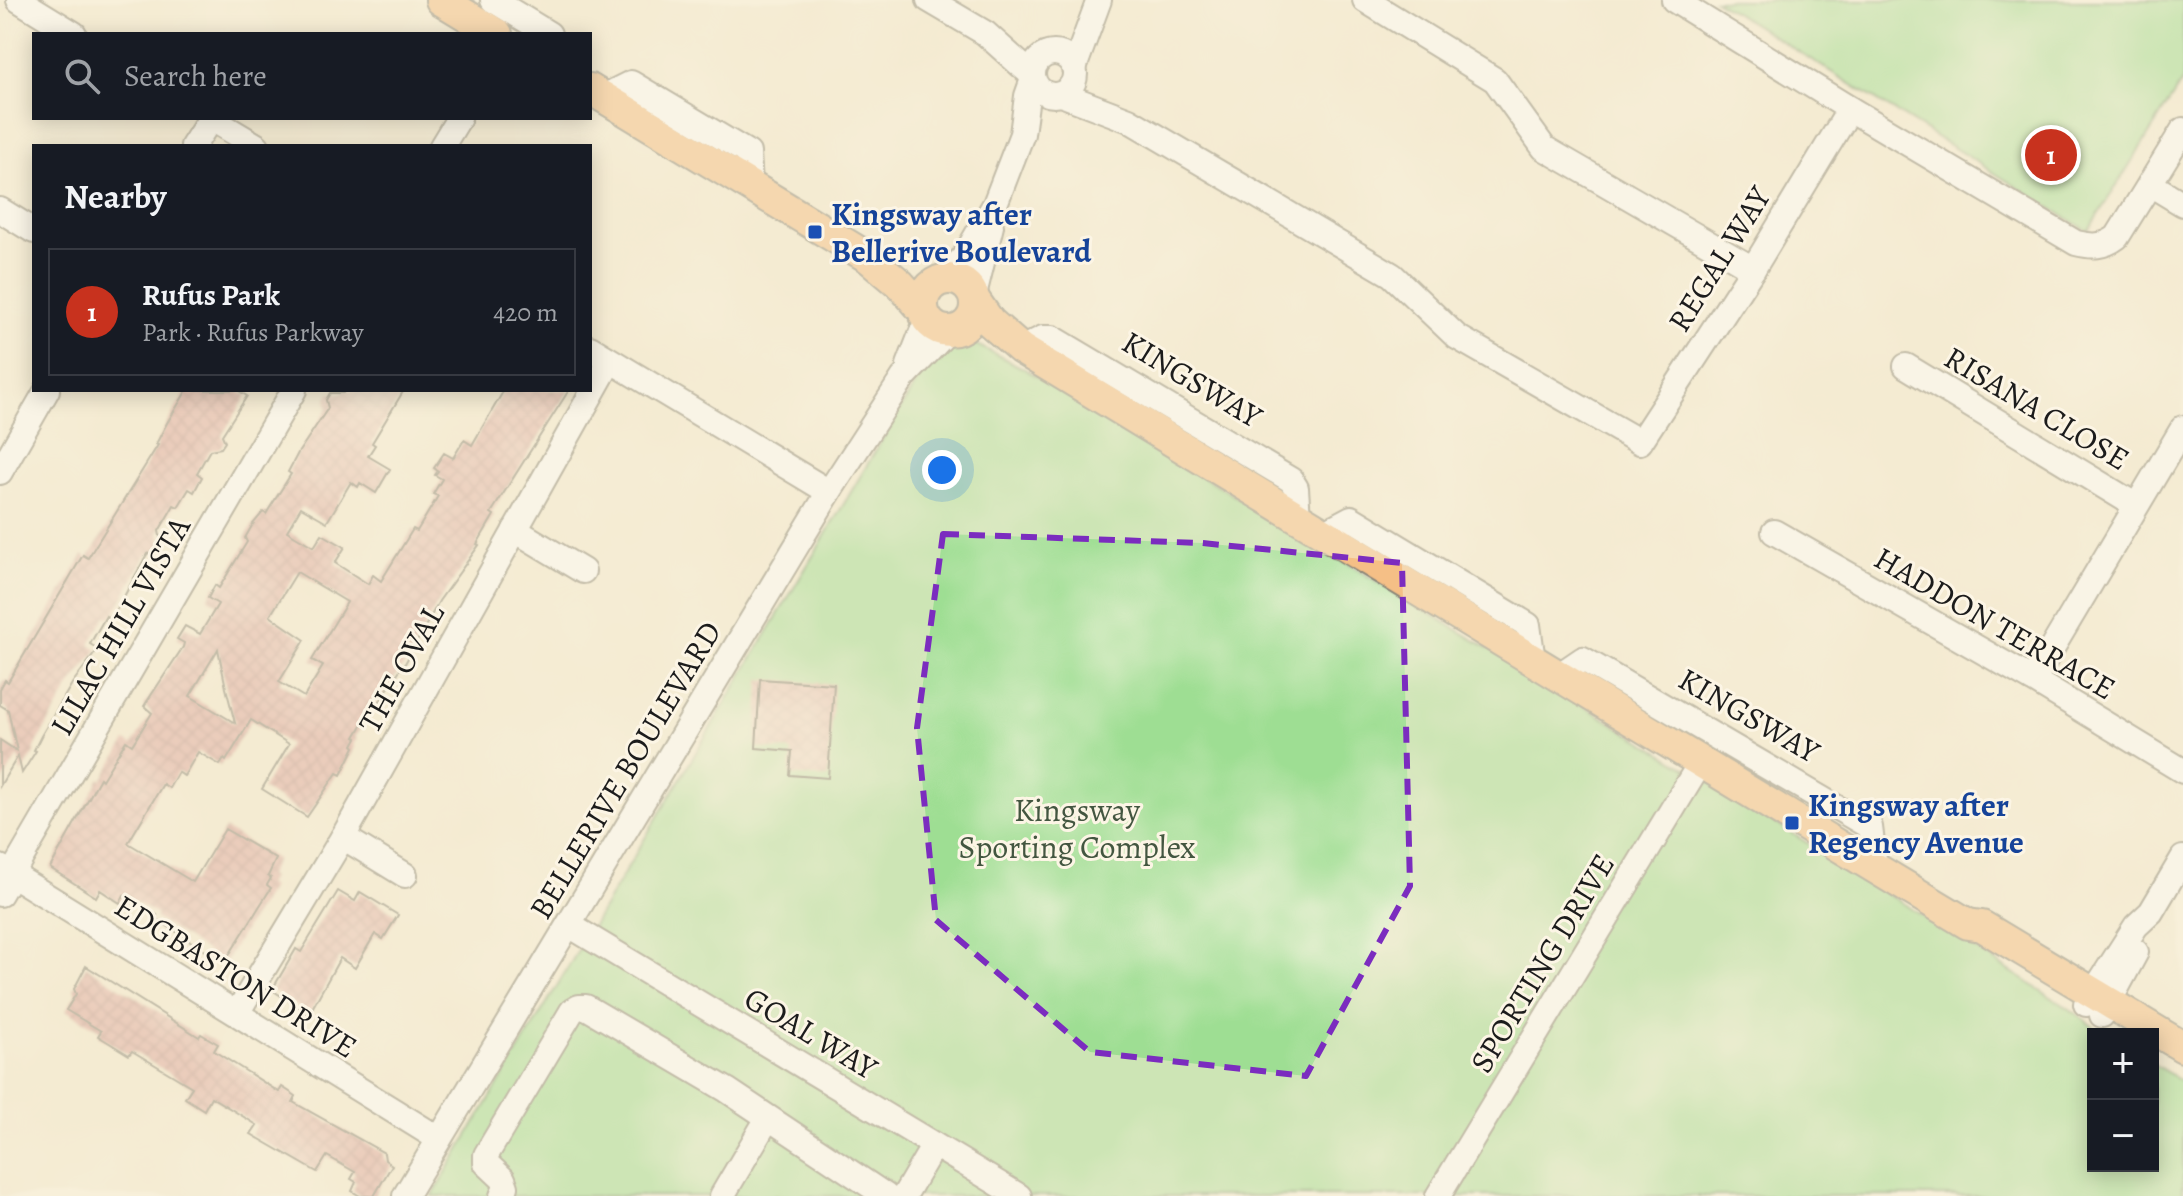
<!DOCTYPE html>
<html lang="en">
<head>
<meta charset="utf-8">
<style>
  :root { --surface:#171b24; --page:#20242c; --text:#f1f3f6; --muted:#9ea1a6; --line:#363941; --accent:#c8321e }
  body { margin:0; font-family:Alegreya,serif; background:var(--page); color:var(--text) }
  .controls { position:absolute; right:24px; bottom:24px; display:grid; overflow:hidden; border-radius:0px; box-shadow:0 4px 20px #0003 }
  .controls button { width:72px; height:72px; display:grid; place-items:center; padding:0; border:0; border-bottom:2px solid var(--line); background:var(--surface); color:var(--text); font:40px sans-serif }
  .you { position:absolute; left:942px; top:470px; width:28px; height:28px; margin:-20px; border:6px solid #fff; border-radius:50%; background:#1a73e8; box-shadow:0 0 0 12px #1a73e833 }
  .badge { display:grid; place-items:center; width:52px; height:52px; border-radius:50%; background:var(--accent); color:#fff; font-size:26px; font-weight:700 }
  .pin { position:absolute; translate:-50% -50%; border:4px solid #fff; box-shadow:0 2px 8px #0006 }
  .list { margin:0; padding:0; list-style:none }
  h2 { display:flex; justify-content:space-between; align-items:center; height:104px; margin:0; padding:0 32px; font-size:34px }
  h2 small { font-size:26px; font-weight:400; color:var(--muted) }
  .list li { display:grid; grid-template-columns:52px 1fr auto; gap:24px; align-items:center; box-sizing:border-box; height:128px; margin:0 16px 16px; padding:0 16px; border:2px solid var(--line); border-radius:0px }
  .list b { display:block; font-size:30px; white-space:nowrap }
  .list p { margin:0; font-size:26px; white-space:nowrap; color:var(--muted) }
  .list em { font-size:26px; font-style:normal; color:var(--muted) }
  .icon { flex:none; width:44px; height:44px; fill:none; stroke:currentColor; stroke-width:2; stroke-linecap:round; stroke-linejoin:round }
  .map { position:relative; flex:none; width:2183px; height:1196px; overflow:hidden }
  .search { position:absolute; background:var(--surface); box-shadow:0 4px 20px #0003; left:32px; top:32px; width:560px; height:88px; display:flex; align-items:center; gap:20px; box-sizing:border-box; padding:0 28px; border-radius:0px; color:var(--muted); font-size:30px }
  .panel { position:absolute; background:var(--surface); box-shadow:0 4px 20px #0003; left:32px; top:144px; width:560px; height:248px; border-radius:0px }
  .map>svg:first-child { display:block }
  .green { fill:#9ede93; stroke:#5d7d58; stroke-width:2 }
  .building { fill:url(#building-cross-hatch); fill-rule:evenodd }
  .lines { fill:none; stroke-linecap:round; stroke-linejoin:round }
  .minor-casing { stroke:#888477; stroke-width:28 }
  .major-casing { stroke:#888477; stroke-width:34 }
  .minor { stroke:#fff; stroke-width:24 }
  .major { stroke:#f5bf86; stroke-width:30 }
  .marked { fill:none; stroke:#7b2cbf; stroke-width:6; stroke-dasharray:16 10; stroke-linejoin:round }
  .transit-dot { fill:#1a4fb4; stroke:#fcf5e5; stroke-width:3 }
  .labels { text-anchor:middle; stroke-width:6; stroke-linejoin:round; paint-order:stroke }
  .transit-label { font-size:32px; font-weight:bold; fill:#164399; stroke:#fcf5e5; text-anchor:start }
  .street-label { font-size:32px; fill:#1c1c1c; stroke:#fcf5e5 }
  .park-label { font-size:32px; fill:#435640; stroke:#fcf5e5 }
</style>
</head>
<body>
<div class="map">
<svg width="2183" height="1196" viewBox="0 0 2183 1196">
  <defs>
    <pattern id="building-cross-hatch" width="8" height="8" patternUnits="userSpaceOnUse" patternTransform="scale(2)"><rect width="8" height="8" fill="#dfa8a1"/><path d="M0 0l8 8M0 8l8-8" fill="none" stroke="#bf908a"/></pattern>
  </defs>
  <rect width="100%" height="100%" fill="#fcf5e5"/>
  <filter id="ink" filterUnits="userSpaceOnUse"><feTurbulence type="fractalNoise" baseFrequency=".0125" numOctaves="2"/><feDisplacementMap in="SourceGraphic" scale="16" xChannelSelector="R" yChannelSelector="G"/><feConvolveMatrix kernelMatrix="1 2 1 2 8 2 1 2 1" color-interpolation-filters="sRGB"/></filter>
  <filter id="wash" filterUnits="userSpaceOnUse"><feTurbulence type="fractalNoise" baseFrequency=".006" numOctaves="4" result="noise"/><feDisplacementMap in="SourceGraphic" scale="32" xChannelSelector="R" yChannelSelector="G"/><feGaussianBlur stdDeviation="1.8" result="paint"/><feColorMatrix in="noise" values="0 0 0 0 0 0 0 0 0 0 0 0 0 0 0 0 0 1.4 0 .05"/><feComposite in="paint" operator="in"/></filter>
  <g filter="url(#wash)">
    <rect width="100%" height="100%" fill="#f4ebd2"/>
    <g class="green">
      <polygon points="1715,0 2183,0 2183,80 2088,231"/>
      <polygon points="942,339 977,345 1021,367 1725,791 2070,1009 2103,1034 2093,1034 2093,1166 2153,1166 2153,1064 2183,1082 2183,1196 432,1196"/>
    </g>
    <g id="blocks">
      <g class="building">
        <polygon points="187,390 237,390 247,396 222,435 225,442 221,448 210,450 197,473 202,477 194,492 189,489 178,507 174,505 159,531 162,546 158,552 147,554 120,604 114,614 109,618 106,616 90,644 98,649 73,682 41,736 34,750 36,751 22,773 18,756 0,786 0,740 17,751 8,710 0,705 0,689 5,680 8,682 83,555 88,558 158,445 156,444 167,423"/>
        <path d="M 345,390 L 404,390 L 372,443 L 375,445 L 368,456 L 390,469 L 376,493 L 360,483 L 358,487 L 351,482 L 327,522 L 301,507 L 287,531 L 314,547 L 322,534 L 345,547 L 335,563 L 368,584 L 373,575 L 381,581 L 413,529 L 417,531 L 438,496 L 433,494 L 442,479 L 435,475 L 438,471 L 434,468 L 444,453 L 453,458 L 464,440 L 472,445 L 504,390 L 569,390 L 491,513 L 494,515 L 477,544 L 479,545 L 439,601 L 402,669 L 401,668 L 378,704 L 375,703 L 355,737 L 357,738 L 353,745 L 355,747 L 341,775 L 337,773 L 307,817 L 262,789 L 289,744 L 251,720 L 226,761 L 224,759 L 220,765 L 198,752 L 184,776 L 178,772 L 169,788 L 163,784 L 128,843 L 193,882 L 225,829 L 276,859 L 268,876 L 271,878 L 267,885 L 271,888 L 224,963 L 155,918 L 157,915 L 124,895 L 120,903 L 100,890 L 96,897 L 50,868 L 100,778 L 102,780 L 126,741 L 132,745 L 152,713 L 144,706 L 183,647 L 184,643 L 177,639 L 185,626 L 200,634 L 218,604 L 208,598 L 215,585 L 219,588 L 247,542 L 245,538 L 253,524 L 263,512 L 266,514 L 291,474 L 288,472 L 298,453 L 328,408 L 326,400 L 330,393 L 343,393 ZM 297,572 L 347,602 L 312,660 L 323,666 L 304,697 L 279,682 L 305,640 L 270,616 ZM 218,649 L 226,688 L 235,723 L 190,696 Z"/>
        <polygon points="760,679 834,684 828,778 790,775 792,751 756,748"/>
        <polygon points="338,891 355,901 360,892 398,915 383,939 375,934 355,968 340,958 309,1014 272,990 296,949 301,952"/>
        <polygon points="86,966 199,1037 201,1034 218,1044 214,1051 279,1092 282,1087 296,1096 293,1102 384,1153 385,1160 392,1165 374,1196 360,1196 352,1191 356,1182 351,1179 355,1172 327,1156 317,1172 251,1134 257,1125 211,1097 204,1110 185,1098 192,1087 132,1051 129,1055 98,1036 101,1031 66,1010 76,994 74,989"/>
      </g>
    </g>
  </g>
  <g filter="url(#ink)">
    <use href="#blocks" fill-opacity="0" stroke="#888477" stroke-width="2"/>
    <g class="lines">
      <defs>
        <g id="minor">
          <polyline points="19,0 74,34"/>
          <polyline points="493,0 549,34"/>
          <polyline points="929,0 985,33 1033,76"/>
          <polyline points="1365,0 1495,80 1544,148 1753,269"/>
          <path d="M 1674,0 L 1850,109 L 2076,243 C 2092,247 2104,247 2117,237 L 2183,130"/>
          <circle cx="1054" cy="74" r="21"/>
          <polyline points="1074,68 1099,0"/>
          <polyline points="1061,94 1129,120 1392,275 1457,337 1640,442 1753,269 1850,109"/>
          <polyline points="603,97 631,83 748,153 750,184"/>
          <polyline points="210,118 257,146"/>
          <polyline points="193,146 211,118"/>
          <polyline points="442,146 459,118"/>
          <polyline points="2150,184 2183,204"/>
          <polyline points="0,210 34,231"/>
          <polyline points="943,279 964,257 995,204 1022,134 1027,96 1033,79"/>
          <polyline points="974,295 991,226"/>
          <polyline points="590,348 829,492"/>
          <polyline points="1021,349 1043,338 1053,338 1291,480 1296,488 1298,518"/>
          <polyline points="909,365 927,319"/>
          <polyline points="1906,366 2135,505"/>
          <polyline points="0,472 47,390"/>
          <polyline points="515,530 583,571"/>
          <polyline points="1774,532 2033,680 2183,771"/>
          <polyline points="1323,533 1351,518 1528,625 1533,661"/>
          <polyline points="1558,676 1583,659 1870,827 1875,868"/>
          <polyline points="2033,680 2183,428"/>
          <polyline points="343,837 405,875"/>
          <polyline points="0,867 439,1139"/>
          <polyline points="0,894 294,390"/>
          <polyline points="569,925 1019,1196"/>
          <polyline points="2086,1004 2136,926 2151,912 2183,858"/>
          <polyline points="237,1013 343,837 610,361"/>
          <polyline points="2102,1015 2136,952"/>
          <polyline points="405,1196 829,492 903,378 948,331"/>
          <polyline points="502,1196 506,1187 503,1179 486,1163 486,1155 572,1011 579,1007 586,1007 727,1090 886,1196"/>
          <polyline points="722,1196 768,1118"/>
          <polyline points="904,1196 934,1145"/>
          <polyline points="1438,1196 1701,762"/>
        </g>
        <g id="major">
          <polyline points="441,0 497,34"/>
          <polyline points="590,89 869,258 900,284 923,310"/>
          <circle cx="949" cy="305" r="26"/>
          <polyline points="976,302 990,322 1021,349 1875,868 1968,924 1982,926 2183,1047"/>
        </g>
      </defs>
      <use href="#minor" class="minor-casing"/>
      <use href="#major" class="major-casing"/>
      <use href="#minor" class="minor"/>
      <use href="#major" class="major"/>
    </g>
  </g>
  <path d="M0 0H2183V1196H0ZM 943,534 L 1202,543 L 1402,563 L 1410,886 L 1306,1076 L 1090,1052 L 936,920 L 917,728 Z" fill="#f4ebd2" fill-opacity=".55" fill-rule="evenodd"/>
  <path class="marked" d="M 943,534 L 1202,543 L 1402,563 L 1410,886 L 1306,1076 L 1090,1052 L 936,920 L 917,728 Z"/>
  <g class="transit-dot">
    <rect x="807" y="224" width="16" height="16" rx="4"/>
    <rect x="1784" y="815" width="16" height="16" rx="4"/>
  </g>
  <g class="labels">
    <g class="transit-label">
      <text x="831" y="225">Kingsway after<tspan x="831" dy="37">Bellerive Boulevard</tspan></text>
      <text x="1808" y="816">Kingsway after<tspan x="1808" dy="37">Regency Avenue</tspan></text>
    </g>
    <g class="street-label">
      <text transform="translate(1719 259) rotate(-58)" y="11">REGAL WAY</text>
      <text transform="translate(1192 379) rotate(31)" y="11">KINGSWAY</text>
      <text transform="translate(2037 408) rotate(31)" y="11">RISANA CLOSE</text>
      <text transform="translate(1995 623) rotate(30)" y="11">HADDON TERRACE</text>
      <text transform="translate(120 626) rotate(-60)" y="11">LILAC HILL VISTA</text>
      <text transform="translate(401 668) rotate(-61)" y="11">THE OVAL</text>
      <text transform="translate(1749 715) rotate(30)" y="11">KINGSWAY</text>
      <text transform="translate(625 770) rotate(-59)" y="11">BELLERIVE BOULEVARD</text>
      <text transform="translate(1542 963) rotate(-59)" y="11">SPORTING DRIVE</text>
      <text transform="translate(236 976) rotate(32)" y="11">EDGBASTON DRIVE</text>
      <text transform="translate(811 1033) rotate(31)" y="11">GOAL WAY</text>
    </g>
    <g class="park-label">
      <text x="1077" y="821">Kingsway<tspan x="1077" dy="37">Sporting Complex</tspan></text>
    </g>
  </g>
</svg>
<div class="controls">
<button>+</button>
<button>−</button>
</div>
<div class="you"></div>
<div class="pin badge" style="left:2051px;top:155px">1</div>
<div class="search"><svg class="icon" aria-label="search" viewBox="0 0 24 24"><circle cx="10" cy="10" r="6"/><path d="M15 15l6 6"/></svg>Search here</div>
<section class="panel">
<h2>Nearby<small></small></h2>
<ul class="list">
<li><span class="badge">1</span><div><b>Rufus Park</b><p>Park · Rufus Parkway</p></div><em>420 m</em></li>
</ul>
</section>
</div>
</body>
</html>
